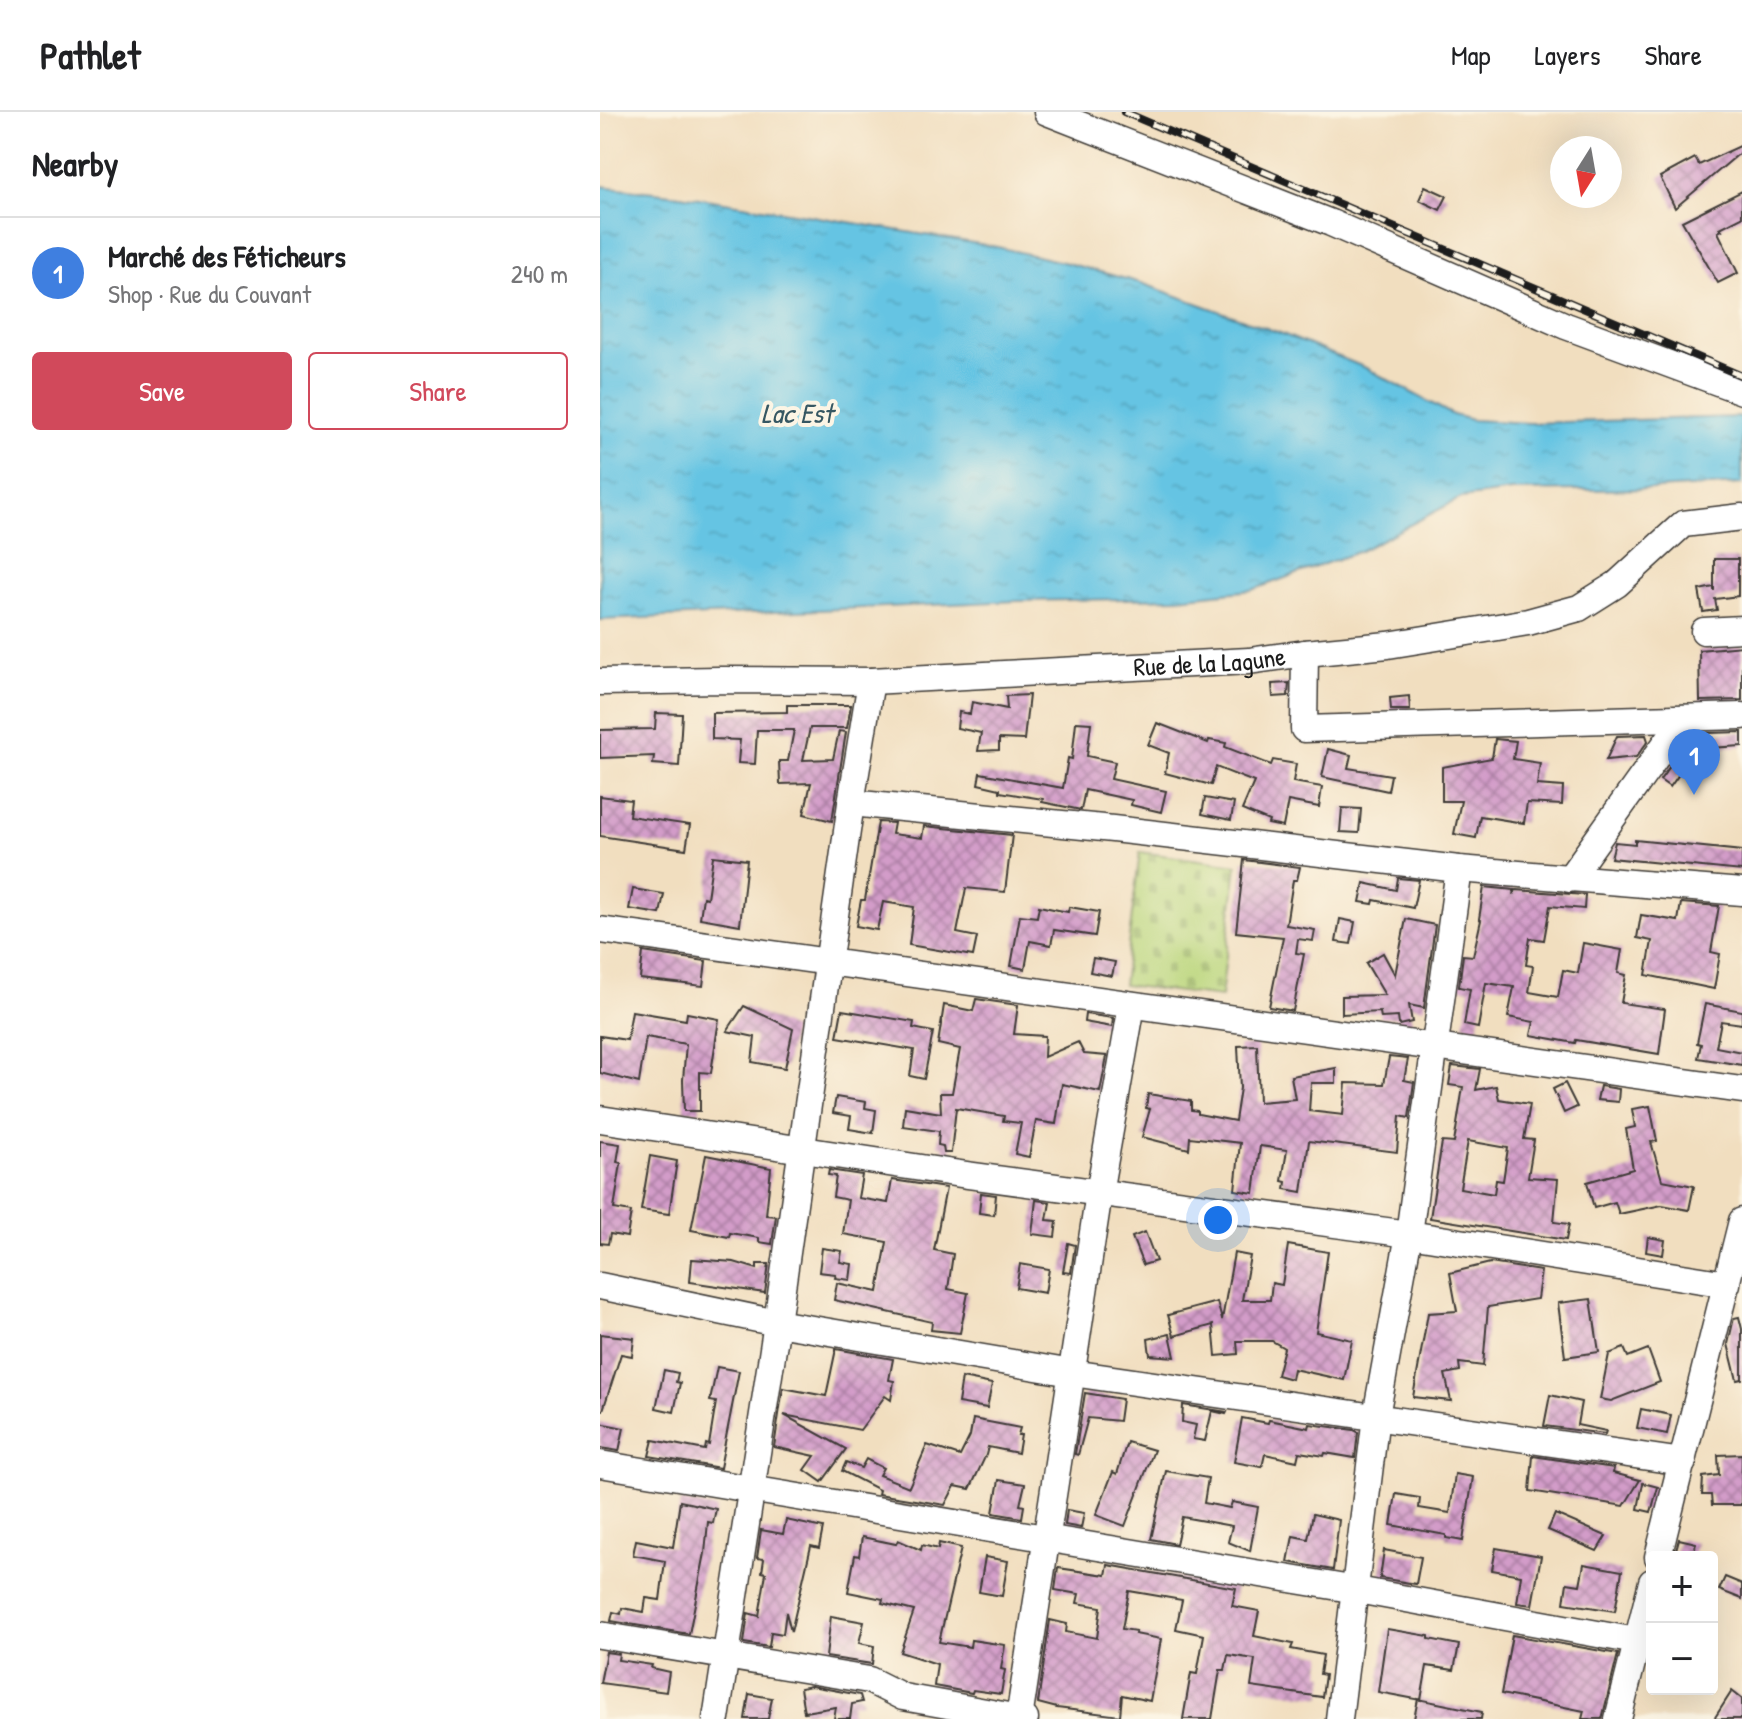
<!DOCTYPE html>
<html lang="en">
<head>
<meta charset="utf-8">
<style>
  :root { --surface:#fff; --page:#f2f2f2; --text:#202124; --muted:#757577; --line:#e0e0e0; --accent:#d1495b }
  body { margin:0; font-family:"Patrick Hand",sans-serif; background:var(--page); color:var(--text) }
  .controls { position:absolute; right:24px; bottom:24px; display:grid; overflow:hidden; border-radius:8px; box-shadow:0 8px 32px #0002 }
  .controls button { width:72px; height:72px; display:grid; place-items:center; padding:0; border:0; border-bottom:2px solid var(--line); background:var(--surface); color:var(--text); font:40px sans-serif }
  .compass { position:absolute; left:950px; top:24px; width:72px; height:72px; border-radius:50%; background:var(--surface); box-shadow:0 8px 32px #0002; rotate:191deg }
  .you { position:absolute; left:618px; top:1108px; width:28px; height:28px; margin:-20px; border:6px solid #fff; border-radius:50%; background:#1a73e8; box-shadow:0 0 0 12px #1a73e833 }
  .badge { display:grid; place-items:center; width:52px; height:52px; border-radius:50%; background:var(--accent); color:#fff; font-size:26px; font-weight:700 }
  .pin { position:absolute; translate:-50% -66px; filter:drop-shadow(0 2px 4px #0008) }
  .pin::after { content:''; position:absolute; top:42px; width:28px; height:24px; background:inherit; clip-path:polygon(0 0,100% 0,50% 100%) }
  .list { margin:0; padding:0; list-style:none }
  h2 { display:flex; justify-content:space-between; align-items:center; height:104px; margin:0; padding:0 32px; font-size:34px }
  h2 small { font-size:26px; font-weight:400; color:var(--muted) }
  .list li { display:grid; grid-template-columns:52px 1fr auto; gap:24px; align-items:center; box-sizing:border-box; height:112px; padding:0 32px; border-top:2px solid var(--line) }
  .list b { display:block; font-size:30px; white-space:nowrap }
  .list p { margin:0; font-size:26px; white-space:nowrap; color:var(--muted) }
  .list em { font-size:26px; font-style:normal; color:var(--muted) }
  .actions { display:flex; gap:16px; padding:24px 32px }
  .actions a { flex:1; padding:18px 0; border:2px solid var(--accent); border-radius:8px; text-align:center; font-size:28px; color:var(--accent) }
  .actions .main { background:var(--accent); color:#fff }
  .map { position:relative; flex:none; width:1142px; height:1607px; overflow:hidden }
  header { display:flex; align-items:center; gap:48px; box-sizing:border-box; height:112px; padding:0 40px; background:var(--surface); border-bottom:2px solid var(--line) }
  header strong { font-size:38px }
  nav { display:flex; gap:44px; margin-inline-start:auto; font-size:28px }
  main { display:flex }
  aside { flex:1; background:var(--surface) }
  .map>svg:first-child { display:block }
  .cemetery { fill:url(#cemetery-stones); stroke:#6b794c; stroke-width:2 }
  .water { fill:url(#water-ripples); stroke:#407080; stroke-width:2 }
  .building { fill:url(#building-cross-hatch); fill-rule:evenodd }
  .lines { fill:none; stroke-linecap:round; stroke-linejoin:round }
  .minor-casing { stroke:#3c3934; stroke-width:29 }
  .minor { stroke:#fff; stroke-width:26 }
  .rail-casing { stroke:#1c1c1c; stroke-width:8 }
  .rail { stroke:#fcf5e5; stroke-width:5; stroke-dasharray:15; stroke-linecap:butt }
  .labels { text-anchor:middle; stroke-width:8; stroke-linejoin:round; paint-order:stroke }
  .street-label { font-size:26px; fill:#1c1c1c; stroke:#fcf5e5 }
  .water-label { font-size:28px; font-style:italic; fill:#365762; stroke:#fcf5e5 }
</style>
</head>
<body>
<header>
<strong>Pathlet</strong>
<nav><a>Map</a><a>Layers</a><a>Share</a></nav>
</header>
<main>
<aside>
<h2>Nearby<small></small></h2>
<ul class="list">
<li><span class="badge" style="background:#3f7fe0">1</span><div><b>Marché des Féticheurs</b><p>Shop · Rue du Couvant</p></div><em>240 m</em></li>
</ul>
<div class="actions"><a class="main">Save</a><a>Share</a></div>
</aside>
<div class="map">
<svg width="1142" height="1607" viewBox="0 0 1142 1607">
  <defs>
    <pattern id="cemetery-stones" width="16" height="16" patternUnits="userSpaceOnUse" patternTransform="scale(2)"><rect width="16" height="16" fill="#bad67c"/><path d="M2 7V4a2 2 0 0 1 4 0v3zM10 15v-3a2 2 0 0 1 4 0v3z" fill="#9fb76b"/></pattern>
    <pattern id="water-ripples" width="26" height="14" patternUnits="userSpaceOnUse" patternTransform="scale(2)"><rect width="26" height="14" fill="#65c4e3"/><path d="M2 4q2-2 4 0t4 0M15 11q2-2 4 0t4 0" fill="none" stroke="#57a8c2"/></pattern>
    <pattern id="building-cross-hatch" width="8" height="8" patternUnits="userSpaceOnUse" patternTransform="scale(2)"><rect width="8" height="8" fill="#d39cc9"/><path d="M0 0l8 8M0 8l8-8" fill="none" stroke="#aa7ea2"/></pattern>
  </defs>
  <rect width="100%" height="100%" fill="#fcf5e5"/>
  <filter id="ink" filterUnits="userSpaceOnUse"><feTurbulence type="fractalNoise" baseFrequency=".0125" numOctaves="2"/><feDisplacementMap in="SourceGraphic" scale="16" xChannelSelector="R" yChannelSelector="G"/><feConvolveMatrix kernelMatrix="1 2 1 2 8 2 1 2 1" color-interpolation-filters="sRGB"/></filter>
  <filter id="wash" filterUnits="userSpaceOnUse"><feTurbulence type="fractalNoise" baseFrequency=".006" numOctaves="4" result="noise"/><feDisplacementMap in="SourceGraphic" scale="32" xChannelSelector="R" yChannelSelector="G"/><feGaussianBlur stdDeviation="1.8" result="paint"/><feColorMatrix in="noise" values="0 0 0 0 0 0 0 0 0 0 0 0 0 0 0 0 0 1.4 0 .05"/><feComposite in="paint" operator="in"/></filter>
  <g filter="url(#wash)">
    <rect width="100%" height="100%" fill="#f1debf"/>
    <polygon class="cemetery" points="540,740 637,753 621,885 523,873"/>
    <polygon class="water" points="0,74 80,83 206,103 397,135 467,151 541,171 680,221 766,256 853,303 872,308 929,311 1139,305 1142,306 1142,372 1055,377 911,379 861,386 760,439 652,478 578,486 417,489 0,508"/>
    <g id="blocks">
      <g class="building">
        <polygon points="1142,33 1142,39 1075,96 1060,65 1095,46 1099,53"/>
        <polygon points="825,74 847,84 840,98 819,88"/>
        <polygon points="1142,79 1142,105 1120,116 1122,118 1118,120 1138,161 1118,171 1082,109"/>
        <polygon points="1114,447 1138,447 1138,484 1115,487 1117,498 1103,500 1099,478 1114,475 1114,479"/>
        <polygon points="1142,534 1142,588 1100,589 1099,538"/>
        <polygon points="689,571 688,584 673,585 672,572"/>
        <polygon points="429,583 424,628 399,627 399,638 378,639 381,621 357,616 359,600 370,602 372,590 407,597 406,584"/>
        <polygon points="809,584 810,598 791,598 790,586"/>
        <polygon points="187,593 251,593 247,616 210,616 203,648 233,647 239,619 246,620 232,709 204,702 211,671 180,672 179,649 188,649 194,618 157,618 155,652 138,651 140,628 112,627 112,601 187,600"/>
        <polygon points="56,601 82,602 79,654 53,652 54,644 0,646 0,618 55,617"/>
        <polygon points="476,610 491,611 487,644 515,650 511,667 566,679 561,700 531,693 532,688 485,678 481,698 442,690 443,687 400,680 400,677 378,672 380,661 463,676 468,646 472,647"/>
        <polygon points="557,611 608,631 609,628 626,631 625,635 671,653 673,648 696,652 693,670 722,675 719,695 688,689 683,715 668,712 669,709 642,698 654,670 616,655 611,673 565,661 569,641 548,633"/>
        <polygon points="1142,620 1142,634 1109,636 1108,621"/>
        <polygon points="1046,623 1048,629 1036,645 1006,648 1017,624"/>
        <polygon points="1092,624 1101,631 1070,675 1060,668"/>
        <polygon points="895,627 916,629 913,647 940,651 937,673 963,675 962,693 927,691 924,711 880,704 876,726 854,722 861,689 842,689 842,655 892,646"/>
        <polygon points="728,637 751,643 748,656 791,663 788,679 722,665"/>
        <polygon points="0,684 31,688 29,704 90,713 86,737 0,724"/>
        <polygon points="605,686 634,691 631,708 602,702"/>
        <polygon points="742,696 761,697 759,721 740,720"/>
        <polygon points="278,710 294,711 292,722 322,726 324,714 412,723 405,780 366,776 357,821 377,825 373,844 309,833 314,795 283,790 277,818 256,814 261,788 265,788"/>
        <polygon points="1035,728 1142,739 1142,759 1011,746 1015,730 1035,732"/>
        <polygon points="113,744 147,748 140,813 100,806 103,785 107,786"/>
        <polygon points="644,748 700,755 697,768 693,768 686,813 715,818 713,829 698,827 696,841 704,842 693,899 669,895 683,825 636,820"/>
        <polygon points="798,766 819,768 813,796 774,788 773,792 760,790 764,771 796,778"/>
        <polygon points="884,775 914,778 913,783 916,778 985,783 984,797 950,794 944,828 930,826 926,853 933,854 929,880 958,885 963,858 978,861 983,831 1022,838 1018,861 1026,863 1021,891 1065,897 1059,942 976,928 975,931 931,923 934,910 908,905 914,875 886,871 878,916 864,913 870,877 859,875 863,843 873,844 881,808 879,807"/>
        <polygon points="33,777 64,782 60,802 29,797"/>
        <polygon points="1081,791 1119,794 1111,840 1120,842 1114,877 1046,863 1052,829 1037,826 1041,803 1078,809"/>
        <polygon points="439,794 468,800 469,795 499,800 495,824 454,818 451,833 430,829 425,857 411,854 420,803 437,805"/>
        <polygon points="740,807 755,810 751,832 736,830"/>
        <polygon points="806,807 835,813 824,896 809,893 812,910 799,913 798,905 781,906 780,900 742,902 742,884 785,883 766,851 783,841 795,863"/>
        <polygon points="43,840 106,849 103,874 40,867"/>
        <polygon points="493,846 515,850 512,864 490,860"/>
        <polygon points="376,887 418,893 414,922 445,924 444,945 478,930 484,942 507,944 500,980 462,972 456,1012 436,1009 429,1045 415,1042 421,1011 403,1009 404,1004 356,996 351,1041 344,1041 343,1034 338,1033 339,1019 303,1014 305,995 341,1001 340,981 352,981 360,937 338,932 344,893 373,899"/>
        <polygon points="1105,892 1142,899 1142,912 1121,909 1116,935 1142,940 1142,953 1098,946 1101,932 1097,931"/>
        <polygon points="144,894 193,917 185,956 152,950 155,925 127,919"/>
        <polygon points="242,898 314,910 313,916 333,920 324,967 310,964 314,938 237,925"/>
        <polygon points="32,899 86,908 87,901 119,907 111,961 100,960 100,999 84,999 83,968 86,932 46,925 39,971 0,961 0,924 27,928"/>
        <polygon points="485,902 513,906 512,915 484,910"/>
        <polygon points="657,933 659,990 695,987 691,964 736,956 736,971 711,971 709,999 743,1003 746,971 784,972 789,945 808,947 804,968 814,970 809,1006 800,1004 797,1040 709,1029 702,1080 685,1077 686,1070 682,1069 687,1038 660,1034 654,1081 635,1078 640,1031 590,1025 589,1037 542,1025 550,997 546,996 548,982 591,989 591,998 598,999 598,1002 635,1009 640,976 638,934"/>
        <path d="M 852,954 L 880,957 L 876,978 L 896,974 L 899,987 L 930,992 L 924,1027 L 934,1028 L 928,1065 L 958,1067 L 954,1110 L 969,1112 L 966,1128 L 830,1106 L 842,1030 L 854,1031 L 863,975 L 849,973 ZM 868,1029 L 908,1036 L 903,1069 L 896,1068 L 894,1082 L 860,1076 Z"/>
        <polygon points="965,971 977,995 964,1001 953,977"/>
        <polygon points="1000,974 1019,977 1018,990 997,988"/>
        <polygon points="236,985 266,990 265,996 276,998 273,1021 249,1017 251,1004 233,1001"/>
        <polygon points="1050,994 1057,1029 1051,1030 1062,1068 1094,1074 1089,1098 1062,1093 1019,1102 1015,1090 994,1096 987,1070 1033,1057 1026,1017 1035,1015 1032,997"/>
        <polygon points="0,1029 20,1032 17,1050 21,1051 14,1097 31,1100 27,1125 10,1122 8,1132 0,1131"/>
        <polygon points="106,1043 171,1056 166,1103 176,1104 172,1132 159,1130 159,1126 130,1121 129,1125 91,1118"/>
        <polygon points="50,1044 77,1049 69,1102 41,1098"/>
        <polygon points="229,1058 262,1063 258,1086 288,1091 292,1068 346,1076 334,1138 353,1142 348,1177 368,1181 360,1221 331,1218 332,1210 234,1188 237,1171 278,1180 287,1130 243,1122 248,1088 233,1085 236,1064 228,1063"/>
        <polygon points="381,1081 396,1083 394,1103 379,1101"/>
        <polygon points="436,1088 450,1090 447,1108 457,1109 455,1125 432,1122"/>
        <polygon points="545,1120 556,1149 543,1153 532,1125"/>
        <polygon points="1048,1125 1065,1128 1063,1143 1046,1140"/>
        <polygon points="468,1131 475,1133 471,1161 463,1160"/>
        <polygon points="688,1133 728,1140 716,1220 752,1228 744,1268 693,1257 691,1267 677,1263 684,1236 672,1229 637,1229 638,1242 616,1244 613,1213 574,1224 568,1203 617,1190 622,1208 634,1141 650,1144 642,1188 670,1188 672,1171 682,1173"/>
        <polygon points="222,1136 242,1139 240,1150 252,1152 250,1168 235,1166 236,1162 219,1160"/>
        <polygon points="92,1147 134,1150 157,1157 157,1152 169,1152 165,1181 90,1170"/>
        <polygon points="890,1151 941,1159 937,1187 888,1195 883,1254 859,1251 860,1259 845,1262 851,1289 813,1285 828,1201 857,1199 850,1161"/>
        <polygon points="420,1152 449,1157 445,1181 416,1176"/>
        <polygon points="991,1187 999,1240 965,1245 958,1191"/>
        <polygon points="1139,1205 1142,1217 1142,1267 1137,1268 1128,1232 1134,1206"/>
        <polygon points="0,1222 34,1226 32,1244 21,1242 3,1298 0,1298"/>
        <polygon points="570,1222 575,1245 550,1243 548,1227"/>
        <polygon points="1024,1236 1028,1245 1048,1237 1060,1270 1011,1289 1000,1287 1009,1242"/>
        <polygon points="236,1237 293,1247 289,1268 294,1269 291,1288 285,1284 260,1318 184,1303 246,1337 222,1370 205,1358 215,1344 174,1335 183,1276 226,1284"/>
        <polygon points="117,1255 139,1259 120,1356 49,1344 53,1328 105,1338 106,1332 109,1333 116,1290 110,1289"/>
        <polygon points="64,1258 78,1261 76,1270 80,1271 74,1300 56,1296"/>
        <polygon points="362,1266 392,1272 387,1296 358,1291"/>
        <polygon points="485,1281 522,1287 519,1309 488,1306 478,1343 475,1342"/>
        <polygon points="950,1283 981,1290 977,1313 1006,1319 1005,1322 944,1314"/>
        <polygon points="583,1293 627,1300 626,1302 612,1299 605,1329 593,1327 596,1313 582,1310"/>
        <polygon points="1041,1297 1071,1303 1067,1322 1037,1316"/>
        <polygon points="642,1306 668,1311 669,1308 709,1316 710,1312 754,1318 758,1320 755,1346 725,1341 724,1344 699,1340 697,1349 665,1342 662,1355 634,1350"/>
        <polygon points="373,1307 420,1316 418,1323 421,1323 418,1341 388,1335 386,1343 370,1377 355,1374 345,1393 278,1382 279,1378 242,1359 246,1350 261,1356 266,1347 283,1356 279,1363 309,1375 327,1333 360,1344 370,1324"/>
        <polygon points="0,1311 24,1316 19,1339 0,1336"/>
        <polygon points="527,1330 554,1338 525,1414 496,1403 513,1360 517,1362"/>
        <polygon points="1142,1342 1141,1393 1112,1393 1111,1383 1102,1383 1103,1365 1119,1363 1118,1343"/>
        <polygon points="933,1344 1014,1356 1013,1361 1040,1368 1024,1394 930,1379"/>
        <polygon points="566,1359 608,1366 604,1391 630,1396 632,1390 658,1395 650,1439 628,1430 632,1414 582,1405 576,1432 551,1427"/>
        <polygon points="855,1362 873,1365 863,1429 846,1426 846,1423 791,1413 796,1382 820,1386 819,1396 850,1401"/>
        <polygon points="399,1368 425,1372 420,1393 424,1394 422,1406 393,1401"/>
        <polygon points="1043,1371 1058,1375 1051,1400 1038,1397"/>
        <polygon points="80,1389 116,1397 113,1411 108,1410 105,1441 89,1522 11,1509 13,1500 21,1502 22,1496 44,1500 46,1486 60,1488 65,1449 33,1443 36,1428 73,1435"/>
        <polygon points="467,1398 484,1401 481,1416 465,1413"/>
        <polygon points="713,1402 739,1408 733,1458 688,1450 693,1424 708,1427"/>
        <polygon points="955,1402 1006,1424 997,1439 948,1418"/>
        <polygon points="186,1408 223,1416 219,1436 211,1434 191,1520 186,1500 183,1522 171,1520 169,1535 144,1531 148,1501 159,1504 166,1461 162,1460 164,1447 157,1446 161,1418 183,1422"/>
        <polygon points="262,1425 296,1432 298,1428 321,1438 322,1433 338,1437 339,1431 361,1436 339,1530 370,1535 371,1528 405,1533 401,1557 405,1558 401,1582 373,1578 372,1581 334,1574 337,1552 300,1540 314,1499 282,1491 283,1487 248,1480 255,1443 259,1444"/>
        <polygon points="1079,1427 1096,1431 1093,1445 1074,1445"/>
        <polygon points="896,1436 941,1444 932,1493 917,1491 921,1463 892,1458"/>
        <polygon points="784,1438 821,1445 816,1472 780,1466"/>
        <polygon points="385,1445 408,1449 402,1484 379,1480"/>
        <polygon points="984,1452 1022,1459 1015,1499 964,1491 967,1471 980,1473"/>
        <polygon points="508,1453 636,1476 632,1494 659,1499 654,1524 693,1532 691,1537 723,1543 720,1562 725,1563 722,1585 651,1575 655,1547 628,1543 625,1558 620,1558 612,1607 583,1607 591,1561 597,1562 604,1523 576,1517 582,1488 529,1479 522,1517 536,1519 535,1522 561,1527 550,1589 522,1583 520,1604 457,1596 438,1591 450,1508 467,1512 466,1520 497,1526 501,1495 477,1491 479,1482 455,1478 458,1456 506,1463"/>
        <polygon points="1125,1465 1142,1472 1142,1487 1119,1478"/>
        <polygon points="231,1504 264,1510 259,1531 274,1534 272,1552 226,1545"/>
        <polygon points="787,1517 829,1524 829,1527 859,1533 854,1558 827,1554 821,1588 778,1580"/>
        <polygon points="912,1523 1018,1542 1002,1607 982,1607 984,1599 901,1582"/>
        <polygon points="6,1540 19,1542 18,1548 52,1553 51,1556 69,1560 66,1580 0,1571"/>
        <polygon points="211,1574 260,1583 262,1590 252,1592 250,1607 234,1607 236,1595 204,1600 200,1576"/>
        <polygon points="1132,1579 1142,1587 1142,1607 1114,1607"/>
        <polygon points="149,1582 172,1586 168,1607 145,1607"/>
        <polygon points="818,1587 882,1600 881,1607 814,1607"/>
      </g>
    </g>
  </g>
  <g filter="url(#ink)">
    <use href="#blocks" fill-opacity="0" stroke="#3c3934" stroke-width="2"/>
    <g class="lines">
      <defs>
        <g id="minor">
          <polyline points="447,0 731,111 966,214 1142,279"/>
          <polyline points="1104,519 1142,517"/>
          <polyline points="705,541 788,533 862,521 928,510 979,496 1017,472 1083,412 1142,405"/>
          <path id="s1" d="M 0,570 L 119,568 L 271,569 L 649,549 L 705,541 L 704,617 L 1142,604"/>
          <polyline points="251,691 513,717 859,757 1142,780"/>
          <polyline points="969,767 1084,606"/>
          <polyline points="0,818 1142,978"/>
          <polyline points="0,1007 367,1063 809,1122 1127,1172"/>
          <polyline points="0,1174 177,1211 472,1261 1083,1350"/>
          <polyline points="0,1352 757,1478 1036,1529"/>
          <polyline points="1058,1445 1142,1109"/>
          <polyline points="0,1523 269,1568 303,1585 425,1607"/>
          <polyline points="116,1607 177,1211 251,691 271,569"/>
          <polyline points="419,1607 499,1081 532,893"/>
          <polyline points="739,1607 776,1304 809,1122 859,757"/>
          <polyline points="1018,1607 1052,1470"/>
        </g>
      </defs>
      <use href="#minor" class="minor-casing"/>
      <use href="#minor" class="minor"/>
      <defs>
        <polyline id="rail" points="524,0 1142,264"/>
      </defs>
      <use href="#rail" class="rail-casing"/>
      <use href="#rail" class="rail"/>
    </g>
  </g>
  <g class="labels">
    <g class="street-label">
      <text dy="9" stroke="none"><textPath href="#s1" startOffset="610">Rue de la Lagune</textPath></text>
    </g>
    <g class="water-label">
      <text x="197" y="311">Lac Est</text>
    </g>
  </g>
</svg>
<div class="controls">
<button>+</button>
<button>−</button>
</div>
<svg class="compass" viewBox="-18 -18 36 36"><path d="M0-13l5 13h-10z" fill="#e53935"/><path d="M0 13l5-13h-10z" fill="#757577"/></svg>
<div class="you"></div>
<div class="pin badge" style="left:1094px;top:683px;background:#3f7fe0">1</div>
</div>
</main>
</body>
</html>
